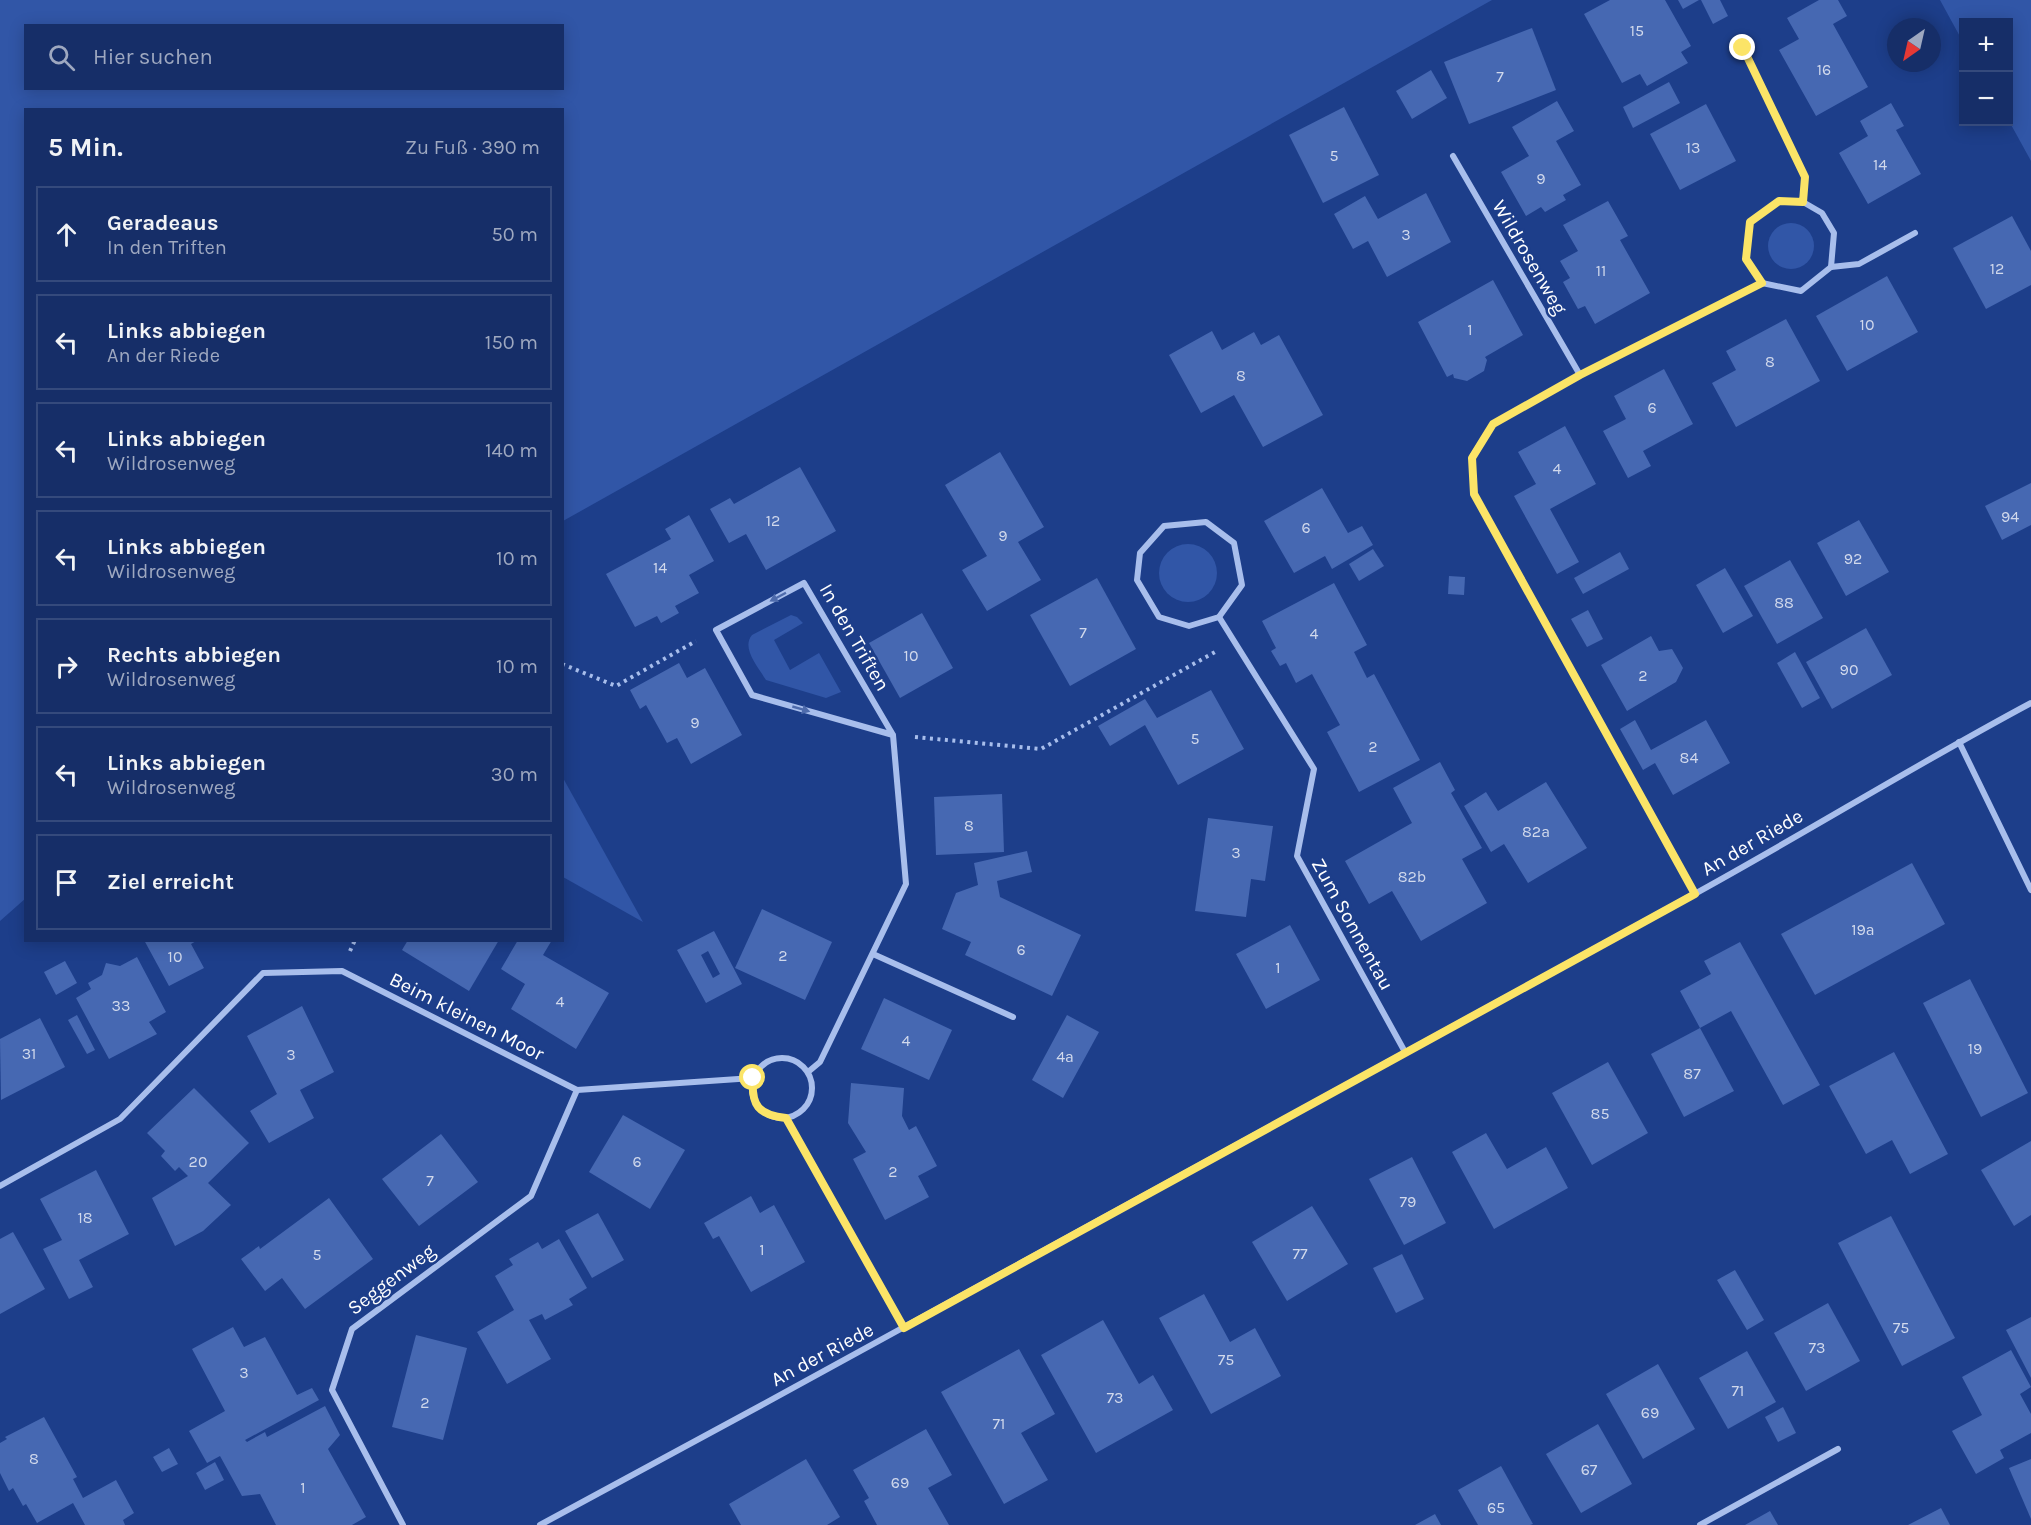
<!DOCTYPE html>
<html lang="de">
<head>
<meta charset="utf-8">
<style>
  :root { --surface:#162e68; --page:#1f366e; --text:#f1f3f6; --muted:#9ea8c0; --line:#354a7c }
  body { margin:0; font-family:Karla,sans-serif; background:var(--page); color:var(--text) }
  .controls { position:absolute; right:18px; top:18px; display:grid; overflow:hidden; border-radius:0px; box-shadow:0 3px 15px #0003 }
  .controls button { width:54px; height:54px; display:grid; place-items:center; padding:0; border:0; border-bottom:2px solid var(--line); background:var(--surface); color:var(--text); font:30px sans-serif }
  .compass { position:absolute; left:1887px; top:18px; width:54px; height:54px; border-radius:50%; background:var(--surface); box-shadow:0 3px 15px #0003; rotate:214deg }
  .stop { position:absolute; width:18px; height:18px; margin:-14px; border:4px solid #fbe467; border-radius:50%; background:#fff }
  .stop.end { background:#fbe467; border-color:#fff; box-shadow:0 2px 6px #0008 }
  .list { margin:0; padding:0; list-style:none }
  h2 { display:flex; justify-content:space-between; align-items:center; height:78px; margin:0; padding:0 24px; font-size:26px }
  h2 small { font-size:20px; font-weight:400; color:var(--muted) }
  .list li { display:grid; grid-template-columns:39px 1fr auto; gap:18px; align-items:center; box-sizing:border-box; height:96px; margin:0 12px 12px; padding:0 12px; border:2px solid var(--line); border-radius:0px }
  .list b { display:block; font-size:22px; white-space:nowrap }
  .list p { margin:0; font-size:20px; white-space:nowrap; color:var(--muted) }
  .list em { font-size:20px; font-style:normal; color:var(--muted) }
  .icon { flex:none; width:33px; height:33px; fill:none; stroke:currentColor; stroke-width:2; stroke-linecap:round; stroke-linejoin:round }
  .map { position:relative; flex:none; width:2031px; height:1525px; overflow:hidden }
  .search { position:absolute; background:var(--surface); box-shadow:0 3px 15px #0003; left:24px; top:24px; width:540px; height:66px; display:flex; align-items:center; gap:15px; box-sizing:border-box; padding:0 21px; border-radius:0px; color:var(--muted); font-size:22px }
  .panel { position:absolute; background:var(--surface); box-shadow:0 3px 15px #0003; left:24px; top:108px; width:540px; height:834px; border-radius:0px }
  .map>svg:first-child { display:block }
  .green { fill:#3156a7; fill-rule:evenodd }
  .building { fill:#4668b2; fill-rule:evenodd }
  .lines { fill:none; stroke-linecap:round; stroke-linejoin:round }
  .path { stroke:#a8beec; stroke-width:4; stroke-dasharray:3 4.5; stroke-linecap:butt }
  .street { stroke:#a8beec; stroke-width:6 }
  .oneway { fill:#4e6bac }
  .route { stroke:#fbe467; stroke-width:8 }
  .labels { text-anchor:middle; stroke-width:5; stroke-linejoin:round; paint-order:stroke }
  .number-label { font-size:16px; fill:#d1d9ec }
  .street-label { font-size:20px; fill:#fff; stroke:#1d3e8a }
</style>
</head>
<body>
<div class="map">
<svg width="2031" height="1525" viewBox="0 0 2031 1525">
  <rect width="100%" height="100%" fill="#1d3e8a"/>
  <g class="green">
    <path d="M 0,0 L 1492,0 L 563,521 L 562,110 L 26,110 L 26,898 L 0,921 ZM 26,26 L 562,26 L 562,88 L 26,88 Z"/>
    <polygon points="1940,0 2031,0 2031,161 2009,121 2008,22 1964,22 1963,42"/>
    <circle cx="1791" cy="246" r="23"/>
    <circle cx="1188" cy="573" r="29"/>
    <path d="M 791,615 L 797,617 L 803,623 L 774,640 L 790,670 L 819,653 L 841,692 L 826,698 L 766,680 C 758,667 741,648 752,635 Z"/>
    <polygon points="563,778 643,922 563,877"/>
  </g>
  <g class="building">
    <polygon points="1610,0 1665,0 1691,46 1681,52 1688,63 1647,86 1640,74 1622,83 1584,14"/>
    <polygon points="1678,0 1699,0 1683,9"/>
    <polygon points="1701,0 1720,0 1728,16 1713,24"/>
    <polygon points="1819,0 1838,0 1847,16 1833,24 1868,87 1816,116 1779,50 1799,39 1787,18"/>
    <polygon points="1532,28 1556,90 1469,124 1444,62"/>
    <polygon points="1431,70 1447,98 1412,119 1396,91"/>
    <polygon points="1669,82 1680,103 1633,128 1623,107"/>
    <polygon points="1557,101 1574,131 1556,141 1581,185 1563,195 1566,200 1545,212 1541,207 1526,216 1501,172 1529,156 1512,127"/>
    <polygon points="1891,103 1904,126 1896,130 1921,174 1868,204 1839,153 1868,136 1860,121"/>
    <polygon points="1706,104 1736,161 1680,190 1650,134"/>
    <polygon points="1344,107 1379,175 1323,203 1289,135"/>
    <polygon points="1426,193 1451,242 1387,277 1368,241 1353,249 1334,214 1365,196 1378,219"/>
    <polygon points="1608,201 1628,236 1620,240 1650,293 1595,324 1585,306 1578,309 1563,282 1570,278 1560,261 1578,251 1563,225"/>
    <polygon points="2012,216 2031,251 2031,285 1986,309 1953,248"/>
    <polygon points="1887,276 1918,332 1847,371 1816,316"/>
    <polygon points="1493,280 1523,335 1485,357 1487,360 1484,371 1467,381 1454,378 1453,374 1447,377 1418,322"/>
    <polygon points="1786,319 1820,381 1736,427 1712,383 1736,370 1726,351"/>
    <polygon points="1212,331 1222,350 1254,332 1261,345 1279,335 1323,415 1263,447 1234,395 1201,413 1169,355"/>
    <polygon points="1664,369 1693,424 1643,451 1651,466 1628,478 1603,431 1626,419 1614,396"/>
    <polygon points="1565,426 1596,484 1550,509 1579,562 1557,574 1514,496 1536,484 1518,452"/>
    <polygon points="1000,452 1044,527 1018,542 1041,580 987,611 962,570 987,556 945,485"/>
    <polygon points="800,467 836,531 766,570 746,534 729,543 710,509 730,498 734,504"/>
    <polygon points="2031,483 2031,525 2002,540 1985,506"/>
    <polygon points="1322,488 1348,533 1362,526 1373,545 1332,569 1325,556 1294,573 1264,521"/>
    <polygon points="689,515 714,561 689,575 699,593 675,606 679,613 661,623 657,616 635,627 606,574 671,539 665,529"/>
    <polygon points="1859,520 1889,572 1846,596 1817,543"/>
    <polygon points="1373,549 1384,566 1359,581 1349,564"/>
    <polygon points="1620,552 1629,569 1583,594 1574,578"/>
    <polygon points="1790,560 1823,618 1777,644 1744,586"/>
    <polygon points="1725,568 1753,616 1723,633 1696,585"/>
    <polygon points="1449,576 1465,577 1464,595 1448,594"/>
    <polygon points="1097,578 1136,649 1070,686 1030,615"/>
    <polygon points="1334,583 1367,645 1354,652 1367,678 1374,674 1420,760 1359,792 1327,732 1340,725 1312,674 1296,683 1286,663 1280,666 1271,651 1276,648 1262,621"/>
    <polygon points="1588,610 1603,639 1587,647 1571,619"/>
    <polygon points="922,613 953,668 900,698 869,643"/>
    <polygon points="1866,628 1892,675 1832,709 1806,662"/>
    <polygon points="1651,636 1659,651 1672,649 1683,668 1676,682 1627,711 1601,665"/>
    <polygon points="1795,652 1820,698 1802,708 1777,663"/>
    <polygon points="679,663 687,678 705,668 742,735 691,764 677,738 667,743 646,705 640,709 630,690"/>
    <polygon points="1211,690 1244,749 1178,785 1145,725 1110,746 1098,726 1145,699 1157,718"/>
    <polygon points="1635,720 1651,750 1706,720 1730,763 1673,795 1655,763 1643,770 1620,729"/>
    <polygon points="1440,762 1455,790 1451,793 1482,848 1462,859 1487,903 1421,941 1392,891 1369,904 1345,861 1412,823 1393,788"/>
    <polygon points="1546,782 1587,848 1528,883 1504,844 1491,852 1464,806 1486,792 1498,811"/>
    <polygon points="1002,794 1004,852 936,855 934,797"/>
    <polygon points="1208,818 1273,826 1265,881 1251,879 1246,917 1195,911"/>
    <polygon points="1027,851 1032,872 997,881 1000,897 1081,935 1052,996 965,955 971,942 942,929 956,893 978,885 974,863"/>
    <polygon points="1912,863 1945,924 1815,995 1781,934"/>
    <polygon points="762,909 832,942 805,1000 735,968"/>
    <polygon points="1290,925 1320,980 1266,1009 1236,954"/>
    <path d="M 714,931 L 742,984 L 706,1003 L 677,950 ZM 708,951 L 720,974 L 713,978 L 701,955 Z"/>
    <polygon points="144,940 198,940 191,944 204,968 169,986"/>
    <polygon points="408,940 499,940 469,991 402,950"/>
    <polygon points="518,940 552,940 543,955 609,993 576,1049 511,1009 525,984 501,969"/>
    <polygon points="1740,942 1820,1085 1783,1105 1731,1011 1700,1028 1680,991 1711,974 1704,961"/>
    <polygon points="137,957 166,1012 149,1022 157,1034 109,1059 76,998 91,989 88,983 102,975 106,963 120,966"/>
    <polygon points="65,961 77,983 56,995 44,972"/>
    <polygon points="1970,979 2028,1093 1981,1117 1923,1003"/>
    <polygon points="884,998 952,1030 929,1080 861,1049"/>
    <polygon points="302,1006 334,1072 300,1090 314,1118 269,1143 250,1111 277,1094 247,1036"/>
    <polygon points="77,1015 95,1050 87,1054 68,1020"/>
    <polygon points="1067,1015 1099,1032 1063,1098 1032,1080"/>
    <polygon points="40,1018 65,1067 1,1100 0,1039"/>
    <polygon points="1700,1028 1734,1091 1684,1117 1651,1054"/>
    <polygon points="1894,1052 1948,1154 1910,1174 1892,1140 1866,1154 1829,1086"/>
    <polygon points="1608,1062 1648,1133 1592,1165 1552,1093"/>
    <polygon points="851,1083 904,1088 902,1116 909,1130 916,1126 937,1166 918,1176 929,1197 885,1220 853,1159 866,1152 848,1123"/>
    <polygon points="194,1088 249,1143 208,1183 231,1205 203,1231 175,1246 152,1198 188,1176 179,1167 175,1171 161,1156 165,1151 147,1133"/>
    <polygon points="623,1115 685,1150 650,1209 589,1172"/>
    <polygon points="1486,1133 1507,1169 1546,1147 1568,1188 1494,1229 1452,1152"/>
    <polygon points="441,1134 478,1182 419,1226 382,1179"/>
    <polygon points="2031,1141 2031,1215 2014,1226 1981,1170"/>
    <polygon points="1412,1157 1446,1223 1404,1245 1369,1179"/>
    <polygon points="96,1170 129,1234 79,1260 93,1287 69,1299 43,1249 62,1240 40,1199"/>
    <polygon points="751,1196 760,1213 774,1205 805,1262 751,1292 719,1236 713,1239 704,1223"/>
    <polygon points="329,1198 373,1259 305,1309 282,1278 265,1291 241,1259 259,1246 260,1249"/>
    <polygon points="1312,1206 1348,1264 1287,1301 1252,1242"/>
    <polygon points="598,1213 624,1260 592,1278 565,1231"/>
    <polygon points="1891,1216 1955,1338 1902,1366 1838,1243"/>
    <polygon points="13,1232 45,1289 0,1314 0,1239"/>
    <polygon points="559,1239 587,1288 569,1299 573,1305 545,1320 542,1314 529,1320 551,1359 507,1384 477,1332 514,1310 495,1276 513,1265 509,1259 538,1242 542,1249"/>
    <polygon points="1402,1254 1424,1299 1396,1313 1373,1268"/>
    <polygon points="1735,1270 1764,1320 1747,1330 1717,1280"/>
    <polygon points="1204,1294 1230,1342 1255,1328 1281,1376 1211,1414 1159,1318"/>
    <polygon points="1828,1303 1860,1361 1806,1391 1774,1333"/>
    <polygon points="2031,1317 2031,1378 2006,1330"/>
    <polygon points="1103,1320 1139,1384 1153,1375 1173,1410 1096,1453 1041,1355"/>
    <polygon points="233,1327 244,1347 265,1337 297,1395 312,1388 319,1400 245,1440 247,1442 265,1432 267,1437 325,1406 340,1435 328,1449 366,1517 352,1525 276,1525 260,1494 242,1496 220,1456 207,1463 189,1431 225,1411 192,1349"/>
    <polygon points="416,1335 467,1348 443,1440 392,1427"/>
    <polygon points="1019,1349 1055,1414 1021,1433 1048,1480 1004,1504 941,1392"/>
    <polygon points="2011,1350 2031,1387 2020,1394 2031,1414 2031,1433 2000,1450 2004,1458 1976,1474 1952,1431 1982,1415 1962,1377"/>
    <polygon points="1747,1351 1776,1402 1728,1429 1699,1378"/>
    <polygon points="1658,1364 1695,1429 1643,1459 1606,1394"/>
    <polygon points="1783,1407 1796,1433 1778,1442 1765,1417"/>
    <polygon points="44,1417 77,1477 73,1479 83,1498 116,1480 134,1513 123,1520 125,1525 85,1525 73,1503 37,1523 26,1504 23,1506 13,1488 9,1491 0,1473 0,1443 7,1439 5,1437"/>
    <polygon points="1598,1424 1632,1484 1581,1513 1546,1454"/>
    <polygon points="926,1429 952,1475 928,1488 949,1525 877,1525 864,1501 869,1498 853,1470"/>
    <polygon points="169,1448 178,1464 162,1472 153,1457"/>
    <polygon points="806,1459 840,1517 827,1525 741,1525 729,1504"/>
    <polygon points="2031,1459 2031,1519 2009,1468"/>
    <polygon points="215,1462 224,1480 205,1490 196,1473"/>
    <polygon points="1501,1466 1533,1524 1530,1525 1478,1525 1458,1490"/>
    <polygon points="1941,1508 1950,1525 1908,1525"/>
    <polygon points="1770,1511 1778,1525 1745,1525"/>
    <polygon points="1435,1514 1441,1525 1415,1525"/>
  </g>
  <g class="lines">
    <g class="path">
      <polyline points="562,664 616,686 696,641"/>
      <polyline points="915,737 1041,749 1215,652"/>
      <polyline points="350,951 355,940"/>
    </g>
    <g class="street">
      <polyline points="1743,48 1805,177 1803,202"/>
      <polyline points="1453,156 1580,375"/>
      <polyline points="1831,267 1859,264 1915,233"/>
      <polygon points="1206,522 1234,543 1242,585 1219,617 1189,626 1159,617 1137,580 1140,553 1164,526"/>
      <polyline points="1219,617 1314,769 1297,856 1405,1052"/>
      <polyline points="1959,742 2031,890"/>
      <polyline points="1695,894 1474,494 1472,457 1493,424 1580,375 1762,283 1801,291 1831,267 1834,233 1822,213 1803,202 1779,201 1750,222 1746,259 1762,283"/>
      <polyline points="873,954 1013,1017"/>
      <circle cx="782" cy="1088" r="30"/>
      <polyline points="808,1072 820,1062 906,884 893,735 804,583 716,630 752,695 893,735"/>
      <polyline points="786,1118 904,1328"/>
      <polyline points="0,1186 120,1119 263,973 342,971 577,1090 753,1078"/>
      <polyline points="403,1525 332,1390 352,1329 531,1196 577,1090"/>
      <path d="M 540,1525 C 924,1318 1306,1108 1689,897 C 1804,834 1915,765 2031,703"/>
      <polyline points="1700,1525 1838,1449"/>
    </g>
  </g>
  <defs><path id="oneway-solid" d="M-6-.8H1V-3.2L6.5 0L1 3.2V.8H-6Z" transform="scale(1.5)"/></defs>
  <g class="oneway">
    <use href="#oneway-solid" transform="translate(778 597) rotate(152)"/>
    <use href="#oneway-solid" transform="translate(801 709) rotate(16)"/>
  </g>
  <g class="lines">
    <path class="route" d="M 753,1078 C 751,1105 758,1115 786,1118 L 904,1328 L 1695,894 L 1474,494 L 1472,458 L 1493,424 L 1580,375 L 1762,283 L 1746,259 L 1750,222 L 1779,201 L 1803,202 L 1805,177 L 1743,48"/>
  </g>
  <g class="labels">
    <g class="number-label">
      <text x="1637" y="36">15</text>
      <text x="1824" y="75">16</text>
      <text x="1500" y="82">7</text>
      <text x="1693" y="153">13</text>
      <text x="1334" y="161">5</text>
      <text x="1880" y="170">14</text>
      <text x="1541" y="184">9</text>
      <text x="1406" y="240">3</text>
      <text x="1997" y="274">12</text>
      <text x="1601" y="276">11</text>
      <text x="1867" y="330">10</text>
      <text x="1470" y="335">1</text>
      <text x="1770" y="367">8</text>
      <text x="1241" y="381">8</text>
      <text x="1652" y="413">6</text>
      <text x="1557" y="474">4</text>
      <text x="2010" y="522">94</text>
      <text x="773" y="526">12</text>
      <text x="1306" y="533">6</text>
      <text x="1003" y="541">9</text>
      <text x="1853" y="564">92</text>
      <text x="660" y="573">14</text>
      <text x="1784" y="608">88</text>
      <text x="1083" y="638">7</text>
      <text x="1314" y="639">4</text>
      <text x="911" y="661">10</text>
      <text x="1849" y="675">90</text>
      <text x="1643" y="681">2</text>
      <text x="695" y="728">9</text>
      <text x="1195" y="744">5</text>
      <text x="1373" y="752">2</text>
      <text x="1689" y="763">84</text>
      <text x="969" y="831">8</text>
      <text x="1536" y="837">82a</text>
      <text x="1236" y="858">3</text>
      <text x="1412" y="882">82b</text>
      <text x="1863" y="935">19a</text>
      <text x="1021" y="955">6</text>
      <text x="783" y="961">2</text>
      <text x="175" y="962">10</text>
      <text x="1278" y="973">1</text>
      <text x="560" y="1007">4</text>
      <text x="121" y="1011">33</text>
      <text x="906" y="1046">4</text>
      <text x="1975" y="1054">19</text>
      <text x="29" y="1059">31</text>
      <text x="291" y="1060">3</text>
      <text x="1065" y="1062">4a</text>
      <text x="1692" y="1079">87</text>
      <text x="1600" y="1119">85</text>
      <text x="198" y="1167">20</text>
      <text x="637" y="1167">6</text>
      <text x="893" y="1177">2</text>
      <text x="430" y="1186">7</text>
      <text x="1408" y="1207">79</text>
      <text x="85" y="1223">18</text>
      <text x="762" y="1255">1</text>
      <text x="1300" y="1259">77</text>
      <text x="317" y="1260">5</text>
      <text x="1901" y="1333">75</text>
      <text x="1817" y="1353">73</text>
      <text x="1226" y="1365">75</text>
      <text x="244" y="1378">3</text>
      <text x="1738" y="1396">71</text>
      <text x="1115" y="1403">73</text>
      <text x="425" y="1408">2</text>
      <text x="1650" y="1418">69</text>
      <text x="999" y="1429">71</text>
      <text x="34" y="1464">8</text>
      <text x="1589" y="1475">67</text>
      <text x="900" y="1488">69</text>
      <text x="303" y="1493">1</text>
      <text x="1496" y="1513">65</text>
    </g>
    <g class="street-label">
      <text transform="translate(1530 257) rotate(60)" y="7">Wildrosenweg</text>
      <text transform="translate(855 637) rotate(60)" y="7">In den Triften</text>
      <text transform="translate(1752 842) rotate(-30)" y="7">An der Riede</text>
      <text transform="translate(1353 924) rotate(61)" y="7">Zum Sonnentau</text>
      <text transform="translate(467 1016) rotate(27)" y="7">Beim kleinen Moor</text>
      <text transform="translate(391 1279) rotate(-37)" y="7">Seggenweg</text>
      <text transform="translate(822 1354) rotate(-28)" y="7">An der Riede</text>
    </g>
  </g>
</svg>
<div class="controls">
<button>+</button>
<button>−</button>
</div>
<svg class="compass" viewBox="-18 -18 36 36"><path d="M0-13l5 13h-10z" fill="#e53935"/><path d="M0 13l5-13h-10z" fill="#9ea8c0"/></svg>
<div class="stop" style="left:753px;top:1078px"></div>
<div class="stop end" style="left:1743px;top:48px"></div>
<div class="search"><svg class="icon" aria-label="search" viewBox="0 0 24 24"><circle cx="10" cy="10" r="6"/><path d="M15 15l6 6"/></svg>Hier suchen</div>
<section class="panel">
<h2>5 Min.<small>Zu Fuß · 390 m</small></h2>
<ul class="list">
<li><svg class="icon" aria-label="ahead" viewBox="0 0 24 24"><path d="M12 20V5M6 11l6-6 6 6"/></svg><div><b>Geradeaus</b><p>In den Triften</p></div><em>50 m</em></li>
<li><svg class="icon" aria-label="left" viewBox="0 0 24 24"><path d="M17 20v-9H6M10 6l-5 5 5 5"/></svg><div><b>Links abbiegen</b><p>An der Riede</p></div><em>150 m</em></li>
<li><svg class="icon" aria-label="left" viewBox="0 0 24 24"><path d="M17 20v-9H6M10 6l-5 5 5 5"/></svg><div><b>Links abbiegen</b><p>Wildrosenweg</p></div><em>140 m</em></li>
<li><svg class="icon" aria-label="left" viewBox="0 0 24 24"><path d="M17 20v-9H6M10 6l-5 5 5 5"/></svg><div><b>Links abbiegen</b><p>Wildrosenweg</p></div><em>10 m</em></li>
<li><svg class="icon" aria-label="right" viewBox="0 0 24 24"><path d="M7 20v-9h11M14 6l5 5-5 5"/></svg><div><b>Rechts abbiegen</b><p>Wildrosenweg</p></div><em>10 m</em></li>
<li><svg class="icon" aria-label="left" viewBox="0 0 24 24"><path d="M17 20v-9H6M10 6l-5 5 5 5"/></svg><div><b>Links abbiegen</b><p>Wildrosenweg</p></div><em>30 m</em></li>
<li><svg class="icon" aria-label="arrive" viewBox="0 0 24 24"><path d="M6 21V4h12l-3 4 3 4H6"/></svg><div><b>Ziel erreicht</b></div></li>
</ul>
</section>
</div>
</body>
</html>
